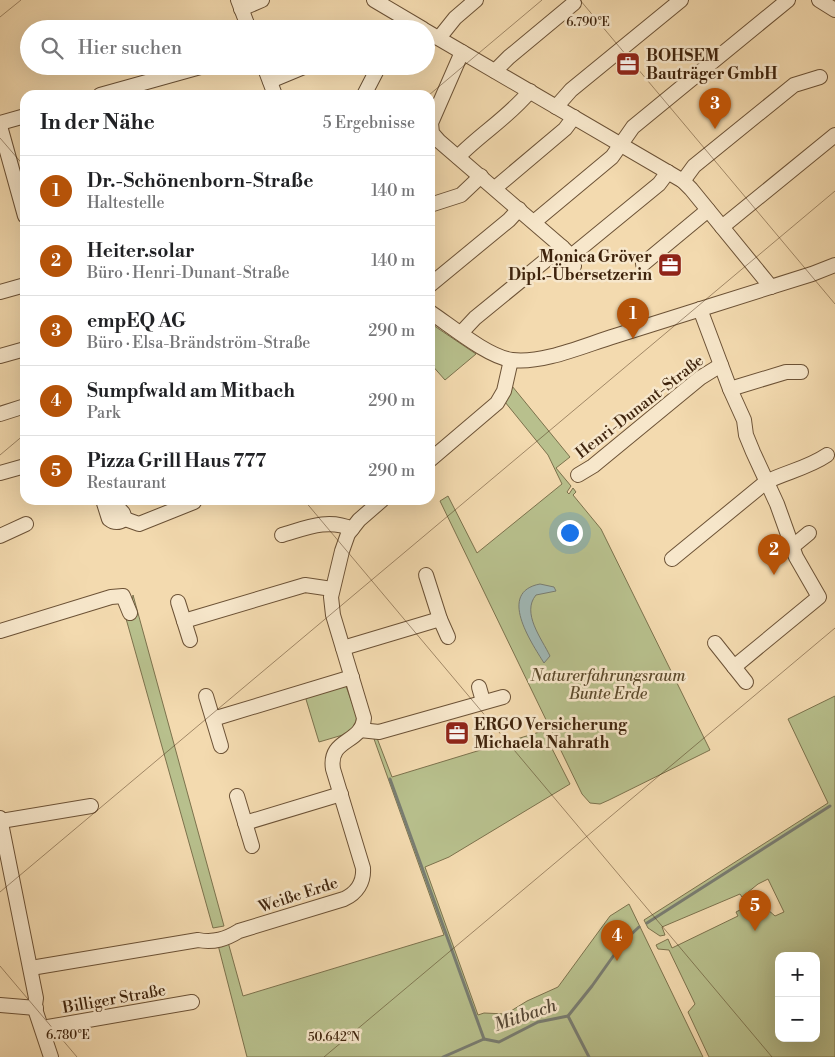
<!DOCTYPE html>
<html lang="de">
<head>
<meta charset="utf-8">
<style>
  :root { --surface:#fff; --page:#f6f6f6; --text:#202124; --muted:#757577; --line:#e0e0e0; --accent:#b45309 }
  body { margin:0; font-family:"Libre Bodoni",serif; background:var(--page); color:var(--text) }
  .controls { position:absolute; right:15px; bottom:15px; display:grid; overflow:hidden; border-radius:10px; box-shadow:0 5px 20px #0002 }
  .controls button { width:45px; height:45px; display:grid; place-items:center; padding:0; border:0; border-bottom:1px solid var(--line); background:var(--surface); color:var(--text); font:25px sans-serif }
  .you { position:absolute; left:569px; top:532px; width:18px; height:18px; margin:-12px; border:4px solid #fff; border-radius:50%; background:#1a73e8; box-shadow:0 0 0 8px #1a73e833 }
  .badge { display:grid; place-items:center; width:32px; height:32px; border-radius:50%; background:var(--accent); color:#fff; font-size:16px; font-weight:700 }
  .pin { position:absolute; translate:-50% -41px; filter:drop-shadow(0 1px 2px #0008) }
  .pin::after { content:''; position:absolute; top:26px; width:18px; height:15px; background:inherit; clip-path:polygon(0 0,100% 0,50% 100%) }
  .list { margin:0; padding:0; list-style:none }
  h2 { display:flex; justify-content:space-between; align-items:center; height:65px; margin:0; padding:0 20px; font-size:21px }
  h2 small { font-size:16px; font-weight:400; color:var(--muted) }
  .list li { display:grid; grid-template-columns:32px 1fr auto; gap:15px; align-items:center; box-sizing:border-box; height:70px; padding:0 20px; border-top:1px solid var(--line) }
  .list b { display:block; font-size:19px; white-space:nowrap }
  .list p { margin:0; font-size:16px; white-space:nowrap; color:var(--muted) }
  .list em { font-size:16px; font-style:normal; color:var(--muted) }
  .icon { flex:none; width:28px; height:28px; fill:none; stroke:currentColor; stroke-width:2; stroke-linecap:round; stroke-linejoin:round }
  .map { position:relative; flex:none; width:835px; height:1057px; overflow:hidden }
  .search { position:absolute; background:var(--surface); box-shadow:0 5px 20px #0002; left:20px; top:20px; width:415px; height:55px; display:flex; align-items:center; gap:12px; box-sizing:border-box; padding:0 18px; border-radius:28px; color:var(--muted); font-size:19px }
  .panel { position:absolute; background:var(--surface); box-shadow:0 5px 20px #0002; left:20px; top:90px; width:415px; height:415px; border-radius:15px }
  .map>svg:first-child { display:block }
  .green { fill:#b8c08d; stroke:#7c724d; fill-rule:evenodd }
  .water { fill:#a0b8b6; stroke:#797d72 }
  .lines { fill:none; stroke-linecap:round; stroke-linejoin:round }
  .stream { stroke:#797d72; stroke-width:3 }
  .minor-casing { stroke:#6c5236; stroke-width:16 }
  .minor { stroke:#f7e7cb; stroke-width:14 }
  .ticks { fill:none; stroke:#3f240d; stroke-width:1; stroke-opacity:0.45 }
  .labels { text-anchor:middle; stroke-width:5; stroke-linejoin:round; paint-order:stroke }
  .poi-label { font-size:16px; font-weight:bold; fill:#3f240d; stroke:#f7e7cb; text-anchor:start }
  .street-label { font-size:16px; fill:#3f240d; stroke:#f7e7cb }
  .park-label { font-size:16px; font-style:italic; fill:#5d4b2d; stroke:#f7e7cb }
  .water-label { font-size:18px; font-style:italic; fill:#574937; stroke:#f7e7cb }
  .ticks-label { font-size:12px; text-anchor:middle; fill:#3f240d; stroke:#f7e7cb; stroke-width:5; stroke-linejoin:round; paint-order:stroke }
</style>
</head>
<body>
<div class="map">
<svg width="835" height="1057" viewBox="0 0 835 1057">
  <rect width="100%" height="100%" fill="#f3daaf"/>
  <filter id="stains"><feTurbulence type="fractalNoise" baseFrequency=".004" numOctaves="4"/><feColorMatrix values="0 0 0 0 .2 0 0 0 0 .09 0 0 0 0 .02 0 0 0 .5 -.17"/></filter>
  <radialGradient id="worn" r=".72"><stop offset=".6" stop-color="#630" stop-opacity="0"/><stop offset="1" stop-color="#630" stop-opacity=".3"/></radialGradient>
  <g class="green">
    <polygon points="430,323 476,354 445,380 430,363"/>
    <polygon points="512,386 570,457 556,468 571,486 567,492 569,494 573,488 576,492 573,495 601,529 710,750 609,800 600,804 590,803 582,794 440,501 448,496 477,553 562,484 548,455 505,402"/>
    <polygon points="133,595 224,926 213,928 125,615 132,602"/>
    <polygon points="346,686 358,720 355,727 346,734 319,742 305,696"/>
    <path d="M 835,696 L 835,1057 L 709,1057 L 688,1012 L 695,1004 L 669,950 L 658,949 L 656,945 L 668,939 L 672,948 L 738,916 L 736,912 C 753,903 760,902 775,916 L 784,912 L 768,879 L 758,884 L 742,897 L 740,894 L 662,927 L 665,935 L 660,936 L 648,928 L 644,920 L 828,803 L 788,719 ZM 779,956 L 816,956 L 816,1038 L 779,1038 Z"/>
    <polygon points="543,731 570,784 449,857 425,867 478,1015 484,1013 506,1014 527,1001 558,987 610,916 629,904 703,1057 247,1057 218,945 228,942 243,996 444,935 374,739 377,738 392,777"/>
  </g>
  <path class="water" d="M 540,584 L 554,587 L 556,591 L 536,595 C 521,613 542,639 550,656 L 544,663 C 531,642 497,592 540,584 Z"/>
  <g class="lines">
    <g class="stream">
      <polyline points="390,779 484,1039"/>
      <polyline points="647,923 830,806"/>
      <polyline points="568,1016 589,1057"/>
      <polyline points="443,1057 484,1039 499,1042 538,1022 568,1016 592,986 624,941 639,927"/>
    </g>
    <defs>
      <g id="minor">
        <polyline points="238,0 249,29"/>
        <polyline points="374,0 423,29"/>
        <polyline points="819,0 835,10"/>
        <polyline points="241,9 262,0"/>
        <polyline points="426,31 683,181 691,189 771,287"/>
        <polyline points="439,38 455,18 476,0"/>
        <polyline points="462,52 431,123 432,133 439,141 562,247 567,252 574,266"/>
        <polyline points="264,66 275,95"/>
        <polyline points="495,71 509,57 574,3"/>
        <polyline points="270,81 306,66"/>
        <polyline points="100,95 204,66"/>
        <polyline points="364,95 379,66"/>
        <polyline points="556,107 571,90 681,0"/>
        <polyline points="0,123 25,116"/>
        <polyline points="0,126 25,216"/>
        <path d="M 458,157 C 480,134 509,117 530,91"/>
        <polyline points="683,181 694,166 794,85 820,77"/>
        <polyline points="495,188 565,129 574,117"/>
        <polyline points="430,205 461,195 481,176"/>
        <polyline points="534,222 612,157 633,127 788,0"/>
        <polyline points="722,227 835,135"/>
        <polyline points="570,257 659,184 668,172"/>
        <polyline points="643,264 708,210"/>
        <polyline points="430,285 509,220 519,209"/>
        <polyline points="0,292 25,285"/>
        <polyline points="700,309 730,389 744,420 746,435 753,452 777,504 796,557 819,597 734,667"/>
        <path d="M 430,312 C 451,326 488,357 512,360 C 543,364 585,345 615,336 C 681,315 746,295 812,274 L 835,265"/>
        <polyline points="461,333 475,318 562,247"/>
        <polyline points="0,356 25,349"/>
        <polyline points="730,389 786,372 801,372"/>
        <polyline points="0,414 25,406"/>
        <polyline points="430,460 497,403 504,391 511,360"/>
        <polyline points="0,473 25,466"/>
        <polyline points="578,475 593,466 700,378 721,365"/>
        <path d="M 103,500 L 109,519 C 114,523 119,523 125,519 L 123,513 L 111,500"/>
        <polyline points="125,519 139,524 194,502"/>
        <path d="M 282,535 C 306,528 328,518 352,529"/>
        <polyline points="0,536 26,524"/>
        <polyline points="792,547 809,533"/>
        <path d="M 672,559 L 766,482 C 786,472 808,468 827,455"/>
        <polyline points="426,575 440,619 448,637"/>
        <polyline points="178,602 190,640"/>
        <polyline points="184,621 305,585 332,589"/>
        <polyline points="0,631 111,597 123,596 130,613"/>
        <polyline points="715,643 746,682"/>
        <polyline points="343,648 440,619"/>
        <polyline points="479,687 483,701"/>
        <polyline points="206,696 221,746"/>
        <polyline points="213,719 352,677"/>
        <polyline points="360,730 379,732 503,697"/>
        <polyline points="237,796 252,846"/>
        <polyline points="0,818 36,998 35,1005 36,1012 51,1057"/>
        <polyline points="1,821 91,806"/>
        <polyline points="245,823 341,794"/>
        <path d="M 31,968 L 198,940 C 214,943 226,939 239,931 L 344,899 C 357,893 364,882 363,868 L 333,769 C 328,738 362,744 364,718 L 333,615 L 331,597 L 342,551 L 348,534 L 359,520 L 382,500"/>
        <polyline points="0,1005 36,1008"/>
        <polyline points="42,1028 192,1002"/>
      </g>
    </defs>
    <use href="#minor" class="minor-casing"/>
    <use href="#minor" class="minor"/>
  </g>
  <path class="ticks" d="M 580,0 L 835,304M 0,17 L 21,0M 429,95 L 542,0M 0,138 L 25,167M 0,455 L 25,434M 304,500 L 772,1057M 0,892 L 835,191M 0,966 L 77,1057M 324,1057 L 835,628"/>
  <defs>
    <symbol id="office-square" viewBox="-11 -11 22 22"><rect x="-9" y="-9" width="18" height="18" rx="4" fill="#8f2418" stroke="#f7e7cb"/><path d="M-6-3h4V-5.5h4V-3h4V5H-6ZM-1-4.5V-3h2v-1.5ZM-6 0V1H6V0Z" fill="#fff"/></symbol>
  </defs>
  <g fill-rule="evenodd">
    <use href="#office-square" x="614" y="50" width="28" height="28"/>
    <use href="#office-square" x="656" y="251" width="28" height="28"/>
    <use href="#office-square" x="443" y="719" width="28" height="28"/>
  </g>
  <g class="labels">
    <g class="poi-label">
      <text x="646" y="61">BOHSEM<tspan x="646" dy="18">Bauträger GmbH</tspan></text>
      <text x="652" y="262" text-anchor="end">Monica Gröver<tspan x="652" dy="18">Dipl.-Übersetzerin</tspan></text>
      <text x="474" y="730">ERGO Versicherung<tspan x="474" dy="18">Michaela Nahrath</tspan></text>
    </g>
    <g class="street-label">
      <text transform="translate(639 406) rotate(-38)" y="6">Henri-Dunant-Straße</text>
      <text transform="translate(298 894) rotate(-18)" y="6">Weiße Erde</text>
      <text transform="translate(114 998) rotate(-10)" y="6">Billiger Straße</text>
    </g>
    <g class="park-label">
      <text x="608" y="681">Naturerfahrungsraum<tspan x="608" dy="18">Bunte Erde</tspan></text>
    </g>
    <g class="water-label">
      <text transform="translate(525 1015) rotate(-19)" y="6">Mitbach</text>
    </g>
  </g>
  <g class="ticks-label">
    <text x="588" y="26">6.790°E</text>
    <text x="68" y="1039">6.780°E</text>
    <text x="334" y="1041">50.642°N</text>
  </g>
  <rect width="100%" height="100%" filter="url(#stains)"/>
  <rect width="100%" height="100%" fill="url(#worn)"/>
</svg>
<div class="controls">
<button>+</button>
<button>−</button>
</div>
<div class="you"></div>
<div class="pin badge" style="left:633px;top:339px">1</div>
<div class="pin badge" style="left:774px;top:575px">2</div>
<div class="pin badge" style="left:715px;top:129px">3</div>
<div class="pin badge" style="left:617px;top:961px">4</div>
<div class="pin badge" style="left:755px;top:931px">5</div>
<div class="search"><svg class="icon" aria-label="search" viewBox="0 0 24 24"><circle cx="10" cy="10" r="6"/><path d="M15 15l6 6"/></svg>Hier suchen</div>
<section class="panel">
<h2>In der Nähe<small>5 Ergebnisse</small></h2>
<ul class="list">
<li><span class="badge">1</span><div><b>Dr.-Schönenborn-Straße</b><p>Haltestelle</p></div><em>140 m</em></li>
<li><span class="badge">2</span><div><b>Heiter.solar</b><p>Büro · Henri-Dunant-Straße</p></div><em>140 m</em></li>
<li><span class="badge">3</span><div><b>empEQ AG</b><p>Büro · Elsa-Brändström-Straße</p></div><em>290 m</em></li>
<li><span class="badge">4</span><div><b>Sumpfwald am Mitbach</b><p>Park</p></div><em>290 m</em></li>
<li><span class="badge">5</span><div><b>Pizza Grill Haus 777</b><p>Restaurant</p></div><em>290 m</em></li>
</ul>
</section>
</div>
</body>
</html>
